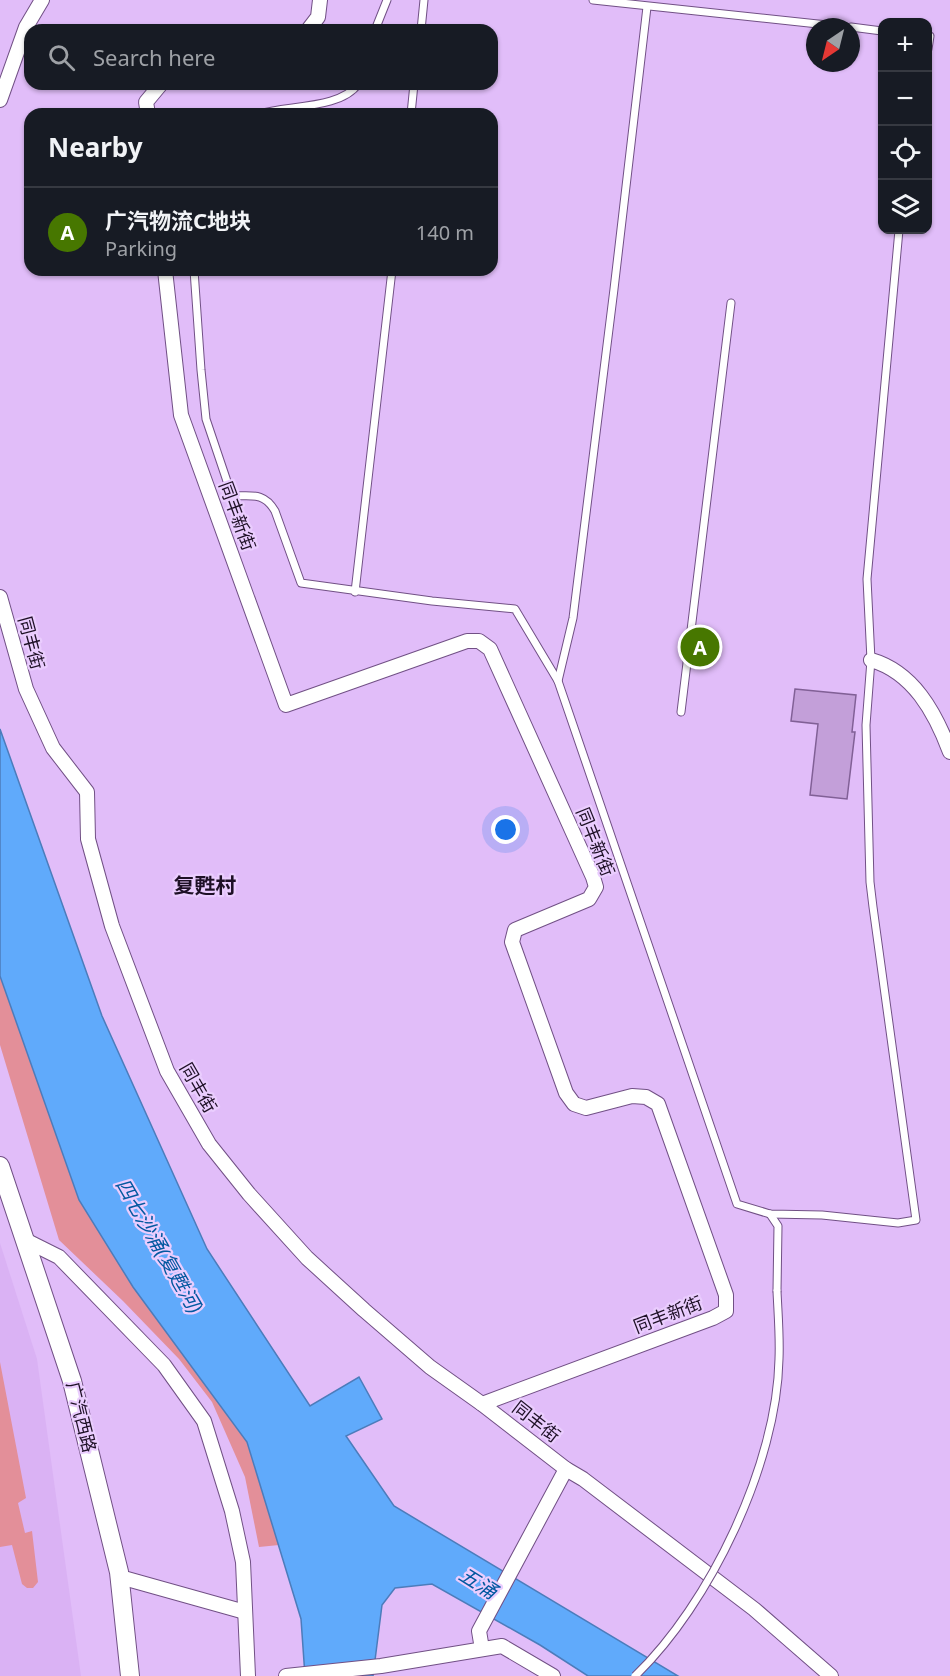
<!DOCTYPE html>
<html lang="en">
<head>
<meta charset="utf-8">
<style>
  :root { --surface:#171b24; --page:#20242c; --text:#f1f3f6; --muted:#9ea1a6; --line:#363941; --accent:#477700 }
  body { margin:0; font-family:"Noto Sans","Noto Sans SC",sans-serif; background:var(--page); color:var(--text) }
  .controls { position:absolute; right:18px; top:18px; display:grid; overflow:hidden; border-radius:12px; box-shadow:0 2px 4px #0004 }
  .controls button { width:54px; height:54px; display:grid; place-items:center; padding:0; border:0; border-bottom:2px solid var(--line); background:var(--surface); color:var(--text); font:30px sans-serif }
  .compass { position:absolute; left:806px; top:18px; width:54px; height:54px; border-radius:50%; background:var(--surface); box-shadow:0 2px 4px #0004; rotate:215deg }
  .you { position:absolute; left:506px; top:830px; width:21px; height:21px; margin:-15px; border:4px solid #fff; border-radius:50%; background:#1a73e8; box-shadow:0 0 0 9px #1a73e833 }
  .badge { display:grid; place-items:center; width:39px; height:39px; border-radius:50%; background:var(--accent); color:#fff; font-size:20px; font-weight:700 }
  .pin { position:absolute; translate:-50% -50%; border:3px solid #fff; box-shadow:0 2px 6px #0006 }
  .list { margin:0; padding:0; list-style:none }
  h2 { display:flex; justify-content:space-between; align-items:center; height:78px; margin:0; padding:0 24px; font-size:26px }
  h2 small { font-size:20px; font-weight:400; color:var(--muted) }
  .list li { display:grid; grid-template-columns:39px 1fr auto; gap:18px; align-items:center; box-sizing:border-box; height:90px; padding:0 24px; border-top:2px solid var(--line) }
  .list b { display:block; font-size:22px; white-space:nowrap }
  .list p { margin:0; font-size:20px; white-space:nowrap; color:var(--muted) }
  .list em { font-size:20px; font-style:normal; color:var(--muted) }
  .icon { flex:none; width:33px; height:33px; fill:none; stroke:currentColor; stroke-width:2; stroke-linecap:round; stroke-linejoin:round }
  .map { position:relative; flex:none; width:950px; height:1676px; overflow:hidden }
  .search { position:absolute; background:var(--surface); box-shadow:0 2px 4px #0004; left:24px; top:24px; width:474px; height:66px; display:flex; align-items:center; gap:15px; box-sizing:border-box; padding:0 21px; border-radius:18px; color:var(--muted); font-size:22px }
  .panel { position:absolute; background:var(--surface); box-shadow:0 2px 4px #0004; left:24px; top:108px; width:474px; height:168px; border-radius:18px }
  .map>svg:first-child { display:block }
  .built { fill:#dab2f4 }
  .green { fill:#e38f99 }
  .water { fill:#60aafb; stroke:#4c7cbb; stroke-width:1.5 }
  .building { fill:#c39fd9; stroke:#816096; stroke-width:1.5 }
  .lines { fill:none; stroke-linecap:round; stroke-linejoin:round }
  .lane-casing { stroke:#715085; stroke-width:9 }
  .street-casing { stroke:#715085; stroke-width:16 }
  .secondary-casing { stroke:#715085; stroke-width:20 }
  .lane { stroke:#fff; stroke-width:7 }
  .street { stroke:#fff; stroke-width:14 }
  .secondary { stroke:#fff; stroke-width:18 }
  .lane-bridge-casing { stroke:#715085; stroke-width:9; stroke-linecap:butt }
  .lane-bridge { stroke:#fff; stroke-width:7 }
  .labels { text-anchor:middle; stroke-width:4.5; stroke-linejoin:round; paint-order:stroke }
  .street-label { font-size:18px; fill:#1e1026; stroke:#eacdfe }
  .water-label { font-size:20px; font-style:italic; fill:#0359a0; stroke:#eacdfe }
  .quarter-label { font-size:21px; font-weight:bold; fill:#1e1026; stroke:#eacdfe }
</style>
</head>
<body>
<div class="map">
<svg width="950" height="1676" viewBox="0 0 950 1676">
  <rect width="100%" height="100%" fill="#e1bdf9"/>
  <polygon class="built" points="0,1243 37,1359 81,1676 0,1676"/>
  <g class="green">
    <polygon points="0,976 79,1200 133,1287 247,1442 279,1545 259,1547 245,1477 212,1402 179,1359 123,1301 59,1240 0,1045"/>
    <polygon points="0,1362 26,1498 18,1503 25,1533 32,1531 38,1582 33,1588 27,1588 22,1584 12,1545 0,1547"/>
  </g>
  <polygon class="water" points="0,729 102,1016 207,1249 310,1406 359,1377 382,1419 346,1436 394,1506 678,1676 588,1676 540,1645 432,1584 395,1588 382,1605 373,1676 305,1676 301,1619 247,1442 133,1287 79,1200 0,976"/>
  <polygon class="building" points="795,689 856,695 852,732 855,732 847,799 810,795 818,724 791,721"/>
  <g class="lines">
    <defs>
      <g id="lane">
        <polyline points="593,0 846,27"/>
        <polyline points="851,27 882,31"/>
        <polyline points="375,30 387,0"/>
        <polyline points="421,30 424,0"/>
        <polyline points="928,35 930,36 928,49"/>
        <path d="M 259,114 C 287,105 341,109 358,84"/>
        <polyline points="411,114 414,84"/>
        <path d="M 194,270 L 201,370 L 206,419 L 232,496 C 252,496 264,492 275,511 L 301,583 L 432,601 L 515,609 L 558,681 L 737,1204 L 770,1214 L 822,1215 L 898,1223 L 916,1220 L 873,907 L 870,882 L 866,725 L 871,660 L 867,579 L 899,230"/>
        <polyline points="355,592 392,270"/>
        <polyline points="558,681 573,618 614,289 647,7"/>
        <polyline points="681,712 731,303"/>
        <polyline points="770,1214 778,1226 777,1291"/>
      </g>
      <g id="street">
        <polyline points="308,30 318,17 320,0"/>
        <polyline points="0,100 26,27 42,0"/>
        <polyline points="148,114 146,102 161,84"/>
        <polyline points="165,270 181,415 286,705 467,641 479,641 490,649 593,877 596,887 589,899 515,930 512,942 566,1093 574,1104 586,1108 632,1096 646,1097 658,1104 726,1295 726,1311 713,1318 482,1404"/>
        <polyline points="0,597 26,689 53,748 87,792 88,839 112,926 167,1071 209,1144 249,1194 307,1258 364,1310 430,1367 482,1404 566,1469 583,1479 754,1609 831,1676"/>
        <path d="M 871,660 C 913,672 935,712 950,752"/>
        <polyline points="25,1240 59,1257 164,1365 204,1421 232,1511 243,1562 248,1676"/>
        <polyline points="120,1577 245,1612"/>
        <polyline points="482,1649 479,1631 566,1469"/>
        <polyline points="286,1676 381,1666 502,1646 553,1676"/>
      </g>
      <polyline id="secondary" points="0,1166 72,1381 119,1572 130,1676"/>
    </defs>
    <use href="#lane" class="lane-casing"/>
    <use href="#street" class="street-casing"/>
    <use href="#secondary" class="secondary-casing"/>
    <use href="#lane" class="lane"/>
    <use href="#street" class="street"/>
    <use href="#secondary" class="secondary"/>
    <defs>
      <path id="lane-bridge" d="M 635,1676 C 710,1604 777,1464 779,1359 C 780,1337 778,1314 777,1291"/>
    </defs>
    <use href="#lane-bridge" class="lane-bridge-casing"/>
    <use href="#lane-bridge" class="lane-bridge"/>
  </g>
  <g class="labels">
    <g class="street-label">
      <text transform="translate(237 516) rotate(70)" y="6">同丰新街</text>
      <text transform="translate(31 643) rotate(75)" y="6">同丰街</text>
      <text transform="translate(595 842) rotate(68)" y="6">同丰新街</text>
      <text transform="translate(198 1088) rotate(60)" y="6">同丰街</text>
      <text transform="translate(668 1315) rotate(-21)" y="6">同丰新街</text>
      <text transform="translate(81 1417) rotate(76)" y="6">广汽西路</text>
      <text transform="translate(536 1422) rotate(38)" y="6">同丰街</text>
    </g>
    <g class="water-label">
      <text transform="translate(159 1246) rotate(60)" y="7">四七沙涌(复甦河)</text>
      <text transform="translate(478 1583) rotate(32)" y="7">五涌</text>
    </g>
    <g class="quarter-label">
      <text x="205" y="893">复甦村</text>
    </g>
  </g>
</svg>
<div class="controls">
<button>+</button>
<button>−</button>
<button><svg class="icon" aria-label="locate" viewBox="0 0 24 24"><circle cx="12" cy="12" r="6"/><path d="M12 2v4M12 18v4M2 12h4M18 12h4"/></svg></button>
<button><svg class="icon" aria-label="layers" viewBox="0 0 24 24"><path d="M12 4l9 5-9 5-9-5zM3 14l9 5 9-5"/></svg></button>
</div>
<svg class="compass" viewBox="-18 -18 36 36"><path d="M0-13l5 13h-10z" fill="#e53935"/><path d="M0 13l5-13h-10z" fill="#9ea1a6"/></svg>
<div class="you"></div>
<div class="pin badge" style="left:700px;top:647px">A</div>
<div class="search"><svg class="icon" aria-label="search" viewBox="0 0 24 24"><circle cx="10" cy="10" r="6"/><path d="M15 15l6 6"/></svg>Search here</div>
<section class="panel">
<h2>Nearby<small></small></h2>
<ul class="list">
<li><span class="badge">A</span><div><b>广汽物流C地块</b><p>Parking</p></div><em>140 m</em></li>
</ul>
</section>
</div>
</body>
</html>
